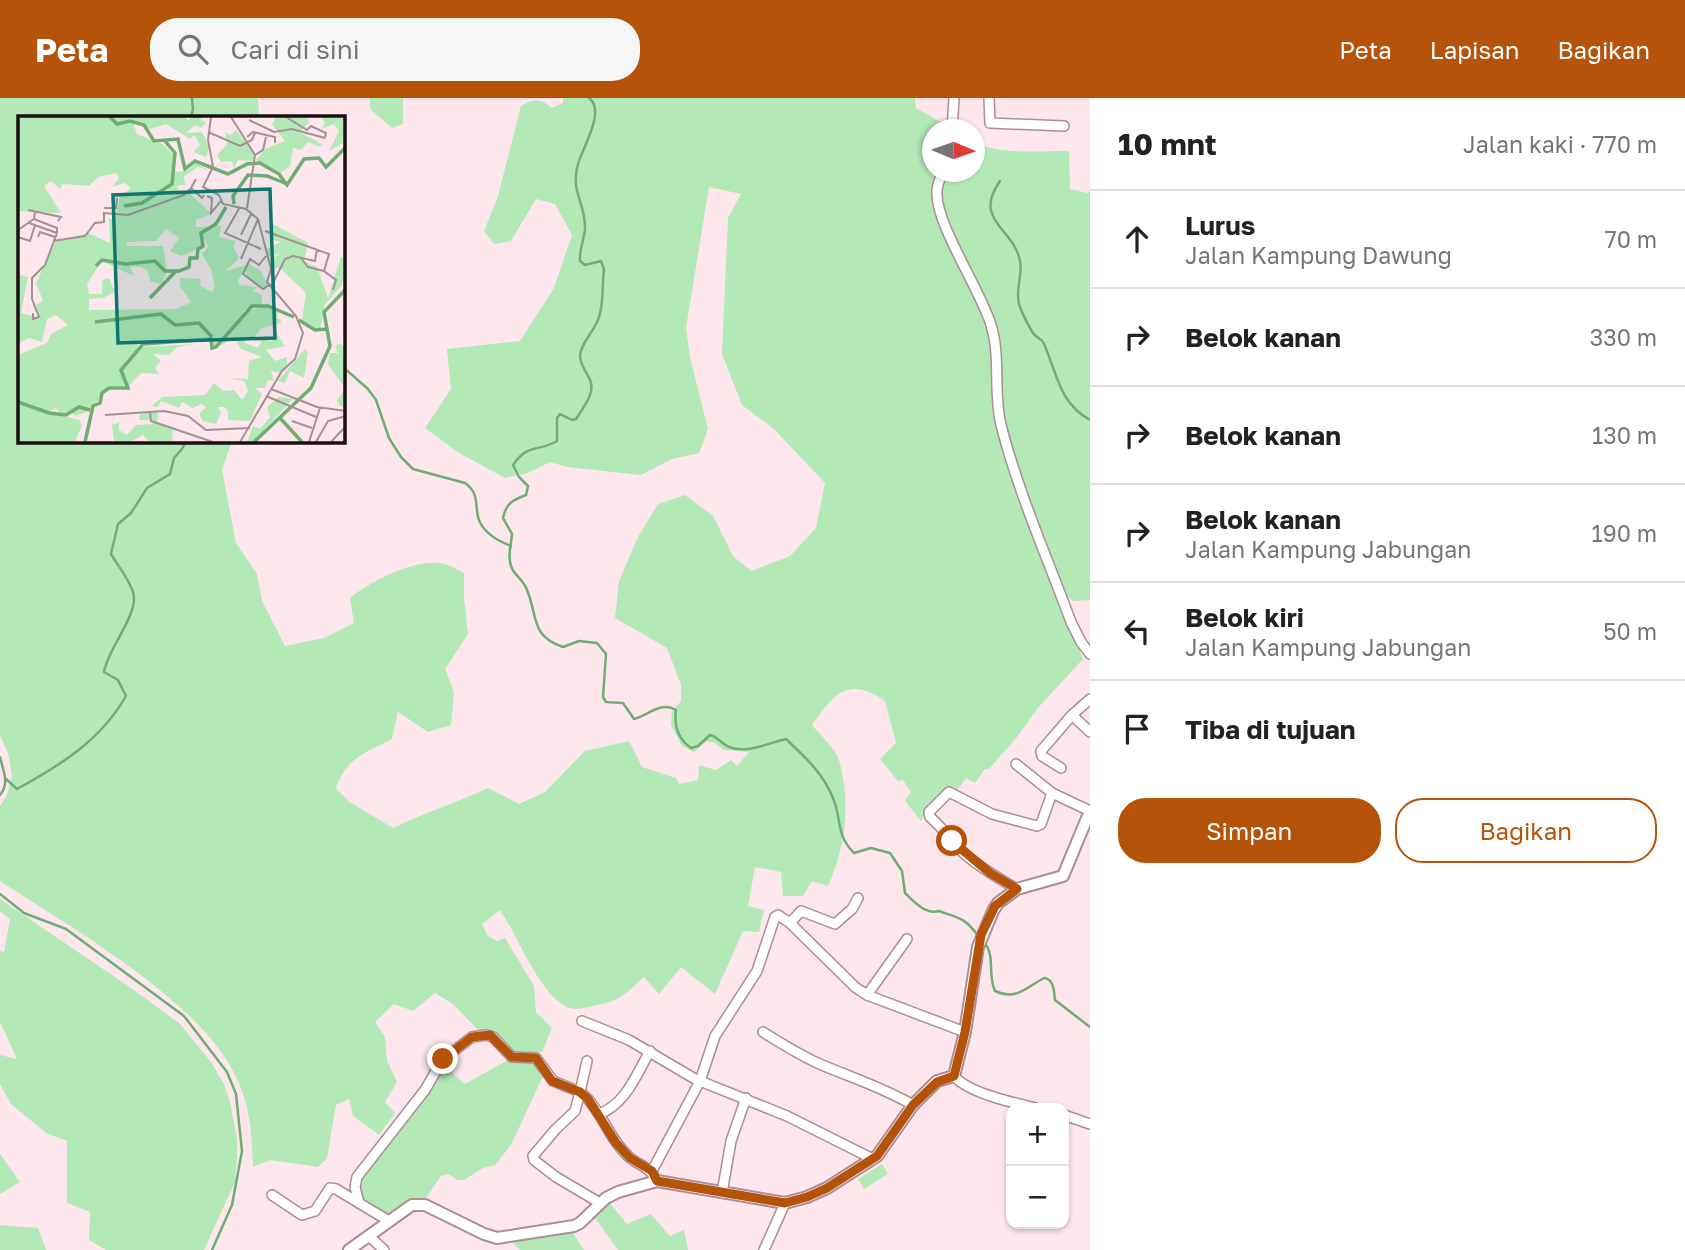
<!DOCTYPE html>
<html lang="id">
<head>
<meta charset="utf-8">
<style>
  :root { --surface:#fff; --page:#f6f6f6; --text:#222; --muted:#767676; --line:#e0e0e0; --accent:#b45309 }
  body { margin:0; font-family:"Golos Text",sans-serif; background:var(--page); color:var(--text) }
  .controls { position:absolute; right:21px; bottom:21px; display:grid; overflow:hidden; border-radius:14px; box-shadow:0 2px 5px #0004 }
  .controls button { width:63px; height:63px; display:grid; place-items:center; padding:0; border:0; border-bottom:2px solid var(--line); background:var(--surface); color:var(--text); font:35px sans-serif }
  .compass { position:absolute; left:922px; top:21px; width:63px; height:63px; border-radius:50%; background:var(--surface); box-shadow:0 2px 5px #0004; rotate:92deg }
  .stop { position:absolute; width:21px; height:21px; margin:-16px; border:5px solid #b45309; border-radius:50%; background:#fff }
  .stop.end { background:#b45309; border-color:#fff; box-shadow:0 2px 7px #0008 }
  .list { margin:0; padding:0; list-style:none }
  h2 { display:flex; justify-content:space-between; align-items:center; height:91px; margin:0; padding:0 28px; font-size:30px }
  h2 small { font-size:23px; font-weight:400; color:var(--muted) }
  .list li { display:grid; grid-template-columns:46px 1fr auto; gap:21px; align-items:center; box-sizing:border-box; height:98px; padding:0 28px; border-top:2px solid var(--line) }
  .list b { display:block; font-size:26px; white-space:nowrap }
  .list p { margin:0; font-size:23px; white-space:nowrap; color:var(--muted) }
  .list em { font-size:23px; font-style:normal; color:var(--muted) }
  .actions { display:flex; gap:14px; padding:21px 28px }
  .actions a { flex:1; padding:16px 0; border:2px solid var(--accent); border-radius:28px; text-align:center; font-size:24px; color:var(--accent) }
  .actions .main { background:var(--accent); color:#fff }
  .icon { flex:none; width:38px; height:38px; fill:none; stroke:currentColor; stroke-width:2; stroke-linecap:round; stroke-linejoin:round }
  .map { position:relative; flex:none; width:1090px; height:1152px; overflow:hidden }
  header { display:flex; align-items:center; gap:42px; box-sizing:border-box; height:98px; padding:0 35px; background:var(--accent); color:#fff }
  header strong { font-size:33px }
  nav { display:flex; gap:38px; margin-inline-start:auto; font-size:24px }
  .search { width:490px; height:63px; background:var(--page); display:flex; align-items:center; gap:18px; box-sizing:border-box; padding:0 24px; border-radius:28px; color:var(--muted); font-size:26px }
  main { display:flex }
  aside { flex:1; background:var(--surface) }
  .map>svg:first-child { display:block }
  .green { fill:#b3e9b7 }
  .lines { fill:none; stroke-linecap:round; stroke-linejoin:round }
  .stream { stroke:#6fad75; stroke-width:2.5 }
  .minor-casing { stroke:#ae8d95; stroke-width:12 }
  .tertiary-casing { stroke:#ae8d95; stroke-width:14 }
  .minor { stroke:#fff; stroke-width:9 }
  .tertiary { stroke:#fff; stroke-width:10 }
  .route { stroke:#b45309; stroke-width:9 }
  .inset-river { fill:none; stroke:#6fad75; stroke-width:3.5 }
  .inset-road { fill:none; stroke:#a39195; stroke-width:2 }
  .view { fill:#0f766e; fill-opacity:0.15; stroke:#0f766e; stroke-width:3.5 }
  .inset-edge { fill:none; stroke:#1b0f12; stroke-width:3.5 }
</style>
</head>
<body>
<header>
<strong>Peta</strong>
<div class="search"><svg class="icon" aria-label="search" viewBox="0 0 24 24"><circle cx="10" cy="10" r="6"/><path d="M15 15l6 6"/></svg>Cari di sini</div>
<nav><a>Peta</a><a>Lapisan</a><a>Bagikan</a></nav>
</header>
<main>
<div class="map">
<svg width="1090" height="1152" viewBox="0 0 1090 1152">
  <rect width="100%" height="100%" fill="#fde7ec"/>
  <g class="green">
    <path d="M 0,0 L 258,0 L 259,19 L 19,19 L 19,343 L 232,343 L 222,372 L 236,445 L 257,476 L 262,503 L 285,548 L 324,540 L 354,525 L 350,500 C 370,483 418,459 444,466 C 451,468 458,472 464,475 L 464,501 L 468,536 L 445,571 L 454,594 L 451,627 L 428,634 L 398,614 L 392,641 C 365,655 347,659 336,690 L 348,703 L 393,730 C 424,715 456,705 488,690 L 519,706 L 545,694 L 585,653 L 629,643 L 642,669 L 676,680 L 679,686 L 698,682 L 699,667 L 716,672 L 731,662 L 737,668 L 749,654 L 724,652 L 715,645 L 707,643 L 694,654 L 682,648 L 671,627 L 672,614 L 681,603 L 681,587 L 667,550 L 615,520 L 619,483 L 638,439 L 658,406 L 685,397 L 713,418 L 733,458 L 751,473 L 790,458 L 816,430 L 825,385 L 774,331 L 742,307 L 722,256 L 728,120 L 741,96 L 709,89 L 686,230 L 690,259 L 708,331 L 699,355 L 672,361 L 641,377 L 567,369 L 550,364 L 528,375 L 505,380 L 459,355 L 425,330 L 451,291 L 447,251 L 520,243 L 554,190 L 572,137 L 555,106 L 536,101 L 511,143 L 494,146 L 484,133 L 498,98 L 521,8 C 534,0 540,0 552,10 L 563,5 L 563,0 L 915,0 L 916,10 L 953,31 L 932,32 L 932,74 L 974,74 L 975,44 C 998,57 1042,53 1069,53 L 1070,91 L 1087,95 L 1090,93 L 1090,502 L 1073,503 L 1067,498 L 1060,502 L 1083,561 L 1037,611 L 1017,639 L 989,671 L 985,671 L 975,685 L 966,680 L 956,694 L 947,689 L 921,723 L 905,703 L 911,694 L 903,682 L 898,683 L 880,661 L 896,645 L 885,603 C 848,577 833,597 812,627 C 820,637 835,650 839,662 C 851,703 846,749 828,788 L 812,783 L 803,798 L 783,798 L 781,774 L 755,769 L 748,808 L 764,812 L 759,834 L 743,833 L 715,896 L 681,869 L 659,896 L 644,879 C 623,899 617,904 588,909 C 581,911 574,912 567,909 C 539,896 518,838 500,812 L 482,826 L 488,838 L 497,843 L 505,840 L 534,888 L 536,914 L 552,930 L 542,954 L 513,955 L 498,937 L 478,932 L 453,906 L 435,895 L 413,913 L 394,906 L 375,924 L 385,939 L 387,963 L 397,984 L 385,1004 L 395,1015 L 379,1037 L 353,1018 L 349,1001 L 336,1007 L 327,1060 L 318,1069 L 270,1062 L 253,1069 C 252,1036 250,1005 234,975 C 197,901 70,829 0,783 L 0,708 L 7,697 L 12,678 L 8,655 L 0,638 Z"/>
    <polygon points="369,0 403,0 403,26 392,30 371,12"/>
    <polygon points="0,801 134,892 180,926 211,964 224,986 230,1004 237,1041 237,1059 235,1084 204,1152 106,1152 89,1142 90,1114 67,1105 67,1043 46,1035 11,1006 0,986 0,957 17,961 0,924 0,853 4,854 10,821 0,813"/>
    <polygon points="510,961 535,962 543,978 511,1047 495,1067 483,1070 464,1082 458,1082 448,1076 441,1078 426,1100 411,1102 389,1119 360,1101 360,1082 443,967 465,986"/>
    <polygon points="0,1056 20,1084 0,1096"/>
    <polygon points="882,1066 888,1076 864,1091 858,1081"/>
    <polygon points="609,1104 627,1126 651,1116 670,1138 684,1132 688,1152 618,1152 595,1120"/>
    <polygon points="0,1127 38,1130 46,1152 0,1152"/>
    <polygon points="559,1134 573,1135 584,1152 520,1152 510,1142"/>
  </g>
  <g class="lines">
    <g class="stream">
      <path d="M 589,0 C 606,12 583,49 578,66 C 570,95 586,105 585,131 C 584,142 579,152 580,163 L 585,167 L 601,163 L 604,171 C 602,186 604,204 599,219 C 595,233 581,244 580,258 C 580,265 585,272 588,278 C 598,293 584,308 576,321 L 572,322 L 560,316 L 557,320 L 557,343 C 538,354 528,345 513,367 L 519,379 L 528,388 L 526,397 C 513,402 506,405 503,420 L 512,436 C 511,449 506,462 514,474 C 518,479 525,485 527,492 C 538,518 530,538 563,549 L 579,543 L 597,545 L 606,556 L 603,599 L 606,604 L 623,605 L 634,621 C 648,617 662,603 676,612 C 674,627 678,641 691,650 L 698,648 L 710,637 C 718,639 722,646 729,649 C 747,656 768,645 786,641 C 805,659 823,675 833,700 C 842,720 835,736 854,755 L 871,750 L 890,755 L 902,773 L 905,795 C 914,804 926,817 939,813 C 962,821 965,820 979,839"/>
      <polyline points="191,19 193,11 192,0"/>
      <path d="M 1000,83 C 972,123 1014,130 1020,163 C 1023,177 1015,191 1019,206 C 1020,211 1030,231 1033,235 C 1036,240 1042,240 1044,246 C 1057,275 1059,305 1090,322"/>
      <path d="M 343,269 L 368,291 L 376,302 L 389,340 L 401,359 L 413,371 L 465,385 C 479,395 475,405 478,419 C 482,434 498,443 511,448"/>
      <path d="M 0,659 C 3,672 10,686 0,697"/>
      <path d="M 6,681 L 17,691 C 61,667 101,642 126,598 L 118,582 L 104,574 C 108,550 140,515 133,494 C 129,481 118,468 111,456 L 118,426 L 131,415 L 147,390 L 170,376 L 174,360 L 182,351 L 186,343"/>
      <polyline points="0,796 24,815 66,831 184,918 227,974 236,996 242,1053 232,1107 212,1152"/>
      <path d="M 984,844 C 996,858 987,876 995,893 C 1016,903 1027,889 1044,880 C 1054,881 1054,893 1055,902 L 1090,929"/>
    </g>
    <defs>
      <g id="minor">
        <polyline points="989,0 990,25 1064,28"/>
        <polyline points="952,32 954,0"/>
        <path d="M 943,74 C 940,80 937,87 937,94 C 935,125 981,193 991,227 C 1001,259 993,295 1001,327 C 1018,394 1047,459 1071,524 L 1081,544 L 1090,556"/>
        <polyline points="1072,617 1090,634"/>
        <polyline points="1016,666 1052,695 1090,713"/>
        <polyline points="1061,670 1042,658 1041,653 1072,617 1090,601"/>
        <path d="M 1017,791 C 998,780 967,762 953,744 C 946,735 939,727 930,719 L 929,714 L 949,694 L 992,716 L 1037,728 L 1041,726 L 1052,695"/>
        <polyline points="790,825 801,813 835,826 852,811 858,800"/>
        <polyline points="867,897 907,841"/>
        <polyline points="582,923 629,942 695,981 787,1018 873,1061"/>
        <path d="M 763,934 C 782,946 801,958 822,967 C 853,980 884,990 913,1007"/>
        <path d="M 587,963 L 580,994 L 588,1001 L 599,1016 C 626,1006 636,977 650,953"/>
        <path d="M 954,978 C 968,995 1014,1005 1036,1010"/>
        <path d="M 599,1016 C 608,1031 615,1046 628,1058 C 636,1066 650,1069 654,1079"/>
        <polyline points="1064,1017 1090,1026"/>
        <polyline points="652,1073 700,983 715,938 757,873 775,819 778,817 790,825 855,889 867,897 965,934"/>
        <polyline points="722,1095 731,1043 746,1000"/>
        <polyline points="272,1097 302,1117 315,1113 330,1090 336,1091 359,1105"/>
        <polyline points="389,1123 359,1105 355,1089 357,1079 425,992 443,961 472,939 486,937 493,939 512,959 536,960 553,983 580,994 575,1013 555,1032 533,1058 534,1062 556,1079 600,1105"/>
        <polyline points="370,1139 384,1152"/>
        <polyline points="764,1152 785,1105"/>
      </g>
      <polyline id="tertiary" points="349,1152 412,1107 425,1107 484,1136 497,1140 574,1128 580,1125 606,1100 618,1094 657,1083 785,1105 807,1099 827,1090 877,1058 913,1007 937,983 954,978 965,934 978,849 993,813 998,805 1017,791 1063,778 1090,713"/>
    </defs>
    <use href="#minor" class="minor-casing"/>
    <use href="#tertiary" class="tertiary-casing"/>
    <use href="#minor" class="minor"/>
    <use href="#tertiary" class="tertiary"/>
  </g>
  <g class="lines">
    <polyline class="route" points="443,961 472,939 490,937 512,959 536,960 552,983 580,994 588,1001 616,1045 630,1060 652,1073 657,1083 785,1105 807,1099 827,1090 877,1058 913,1007 937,984 954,978 965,934 981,837 995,808 1017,791 990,775 952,743"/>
  </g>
  <g transform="translate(18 18)">
    <rect width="327" height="327" fill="#fde7ec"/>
    <path d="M 0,1 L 168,1 L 170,5 L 173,1 L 188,1 L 182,3 L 188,7 L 183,12 L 177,9 L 168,17 L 183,16 L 187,21 L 191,33 L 188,41 L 175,36 L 182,29 L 176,19 L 172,23 L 148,8 L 132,13 L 114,4 L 119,18 L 144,28 L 157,40 L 156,56 L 169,55 L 177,47 L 191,54 L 180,51 L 166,60 L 167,69 L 158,70 L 163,78 L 171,77 L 194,98 L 178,104 L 178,111 L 203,110 L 201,121 L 218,125 L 215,130 L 221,142 L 208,155 L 231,148 L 243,155 L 250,169 L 248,173 L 229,162 L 228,153 L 220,164 L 221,169 L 239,171 L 235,175 L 244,179 L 244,188 L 227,194 L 201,229 L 196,230 L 192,222 L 121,228 L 113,243 L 124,231 L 179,228 L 159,231 L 151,239 L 135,238 L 143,245 L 137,252 L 141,258 L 123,257 L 109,272 L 91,271 L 71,295 L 57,300 L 54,297 L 42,298 L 38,292 L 29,296 L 61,304 L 64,309 L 57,326 L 0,326 L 0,239 L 29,227 L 33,218 L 50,209 L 38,199 L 29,203 L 24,226 L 11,222 L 0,228 L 0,158 L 10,161 L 3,197 L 22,202 L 18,189 L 25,185 L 18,167 L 37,126 L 70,117 L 92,127 L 91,103 L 97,102 L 102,81 L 113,72 L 106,67 L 94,71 L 101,62 L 98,57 L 80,61 L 71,70 L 45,68 L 42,73 L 33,65 L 26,70 L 43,97 L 0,95 ZM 148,113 L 161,122 L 152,135 L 163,140 L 185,131 L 184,127 L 187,123 L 190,131 L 184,138 L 193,153 L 197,170 L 194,176 L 182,170 L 183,163 L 162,162 L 162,170 L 173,186 L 159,193 L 71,194 L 71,183 L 85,182 L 102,173 L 95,172 L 91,162 L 84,164 L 84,178 L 71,178 L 69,168 L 84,145 L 116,160 L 112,151 L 123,151 L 130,155 L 132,165 L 143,168 L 149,156 L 145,130 L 109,130 L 109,126 L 138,125 ZM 258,1 L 289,1 L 291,7 L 281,16 L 304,28 L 302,31 L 290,26 L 283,34 L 275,32 L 272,50 L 263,57 L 238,44 L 247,33 L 267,25 L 254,8 ZM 327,1 L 327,26 L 311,35 L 321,15 L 316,8 L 303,13 L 307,7 L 303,1 ZM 218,14 L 237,39 L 235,45 L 220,44 L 216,53 L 214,45 L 203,46 L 199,39 L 209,28 L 207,16 L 212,19 ZM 255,108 L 290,127 L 286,145 L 299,151 L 310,182 L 323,141 L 327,143 L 324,169 L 307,188 L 302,215 L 284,204 L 288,177 L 262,152 L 253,152 L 252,144 L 262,137 L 250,141 L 249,133 L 262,126 L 252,123 ZM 245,190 L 260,195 L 259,202 L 265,206 L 242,213 L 237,221 L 226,223 L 227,227 L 240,232 L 247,219 L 253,226 L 257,215 L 267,230 L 248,234 L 257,245 L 269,241 L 269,248 L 262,257 L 253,255 L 256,265 L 250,264 L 247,272 L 237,272 L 244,278 L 232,305 L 210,304 L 210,294 L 206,291 L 200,291 L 203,297 L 198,308 L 185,305 L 181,298 L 188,291 L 183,288 L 175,292 L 164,286 L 161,292 L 143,285 L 140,291 L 134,290 L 144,281 L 187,279 L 196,267 L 205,275 L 216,274 L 224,284 L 230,275 L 226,265 L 211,262 L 230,263 L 231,245 L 244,241 L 223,233 L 216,222 L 202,230 L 225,198 ZM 322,227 L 328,233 L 327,290 L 322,290 L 319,285 L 327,272 L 310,248 L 312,237 L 320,237 L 317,230 ZM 287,233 L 290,236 L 286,262 L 272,255 L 267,267 L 260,265 ZM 261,281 L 275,283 L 234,326 L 229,326 L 235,310 L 242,313 L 252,301 L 249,291 ZM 140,296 L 139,308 L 155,311 L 154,326 L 132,326 L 125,319 L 113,326 L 96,326 L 94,309 L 101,306 L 101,314 L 109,319 L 118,309 L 134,308 L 134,304 L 121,304 L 122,298 Z" fill="#b3e9b7" fill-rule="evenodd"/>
    <path class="inset-river" d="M 92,1 L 99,8 L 112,5 L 126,9 L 136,25 L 160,23 L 167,53 L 177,45 L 210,58 L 229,48 L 242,47 L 261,58 L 269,69 L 286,43 L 301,42 L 308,51 L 328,31M 216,88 L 215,80 L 230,59 L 249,60 L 269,68M 106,90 L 124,87 L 154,68 L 157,37 L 147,25M 78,150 L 84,144 L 108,148 L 137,145 L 147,155 L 161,155 L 171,151 L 172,142 L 179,142 L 180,133 L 185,130 L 183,117 L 198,108 L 208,91M 132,182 L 158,155M 281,204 L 297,214 L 308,213M 77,206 L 143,198 L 157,209 L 181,207 L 194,221M 0,286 L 31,297 L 48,299 L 61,291 L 72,294M 262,302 L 284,326M 67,326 L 75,290 L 82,287 L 84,277 L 91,272 L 110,272 L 103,254 L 125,228 L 193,223 L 194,232 L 198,231 L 234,190 L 250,190 L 276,201M 236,326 L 293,272 L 312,230 L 306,196 L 328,173"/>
    <path class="inset-road" d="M 193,1 L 190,24 L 195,51 L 185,71 L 201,79 L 205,88 L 228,93 L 240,103 L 253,153 L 249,166 L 278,200 L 285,217 L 277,243 L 264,255 L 222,326M 213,1 L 237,39 L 229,92M 268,1 L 289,14 L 293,10 L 308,17 L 307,22M 231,4 L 256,16 L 274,13 L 307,22M 190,16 L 222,30 L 234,24 L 237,17M 229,21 L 235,16 L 257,21 L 257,27M 237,39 L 245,34 L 248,21M 178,63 L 173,72 L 184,82 L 186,79M 189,80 L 194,82 L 193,97 L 203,85M 222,91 L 207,117 L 243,133M 86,92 L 98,92 L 99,82M 10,94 L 43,101 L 40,105M 16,103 L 39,112 L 39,117M 11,107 L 39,117M 0,114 L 16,103 L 17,96M 247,115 L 311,138 L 306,155 L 318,164 L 315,174M 223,119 L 233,98M 0,121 L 12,125 L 17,109M 20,121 L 22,116 L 37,121M 35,125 L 67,120 L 77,107 L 86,106 L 86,97 L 110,99 L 166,79 L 173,72M 248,140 L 241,149 L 232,143 L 225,158 L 245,173 L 251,169M 282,141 L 290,151 L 306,155M 223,143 L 240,103M 253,171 L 267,143 L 275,140 L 297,145 L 299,133M 15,197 L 15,203 L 21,201 L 14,183 L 14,162 L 27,149 L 39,117M 253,273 L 299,291 L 328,295M 248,280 L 298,301M 132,296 L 133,305 L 195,326M 87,299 L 146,295 L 170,300 L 188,314 L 232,312M 274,305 L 294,312M 291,326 L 302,292M 298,326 L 310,305 L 328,300M 313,326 L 328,310"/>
    <path class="view" d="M 252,73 L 257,222 L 100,227 L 95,79 Z"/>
    <rect width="327" height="327" class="inset-edge"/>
  </g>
</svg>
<div class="controls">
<button>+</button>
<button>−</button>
</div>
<svg class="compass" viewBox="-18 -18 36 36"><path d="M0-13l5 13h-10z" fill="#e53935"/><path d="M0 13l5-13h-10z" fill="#767676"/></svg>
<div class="stop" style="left:952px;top:743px"></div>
<div class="stop end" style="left:443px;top:961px"></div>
</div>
<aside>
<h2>10 mnt<small>Jalan kaki · 770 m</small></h2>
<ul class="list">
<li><svg class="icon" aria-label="ahead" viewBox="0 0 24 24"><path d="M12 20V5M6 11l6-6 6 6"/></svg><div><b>Lurus</b><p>Jalan Kampung Dawung</p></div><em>70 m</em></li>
<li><svg class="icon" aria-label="right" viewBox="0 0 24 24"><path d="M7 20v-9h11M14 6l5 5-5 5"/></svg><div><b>Belok kanan</b></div><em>330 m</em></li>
<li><svg class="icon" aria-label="right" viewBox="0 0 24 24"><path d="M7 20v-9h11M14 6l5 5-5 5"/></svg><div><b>Belok kanan</b></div><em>130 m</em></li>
<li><svg class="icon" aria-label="right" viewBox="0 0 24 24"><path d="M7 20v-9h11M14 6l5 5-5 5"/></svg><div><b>Belok kanan</b><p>Jalan Kampung Jabungan</p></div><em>190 m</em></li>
<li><svg class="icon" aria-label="left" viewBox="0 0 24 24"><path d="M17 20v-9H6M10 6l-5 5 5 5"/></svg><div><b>Belok kiri</b><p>Jalan Kampung Jabungan</p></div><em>50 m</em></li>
<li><svg class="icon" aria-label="arrive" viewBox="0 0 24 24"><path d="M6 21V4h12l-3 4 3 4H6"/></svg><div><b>Tiba di tujuan</b></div></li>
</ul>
<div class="actions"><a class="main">Simpan</a><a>Bagikan</a></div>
</aside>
</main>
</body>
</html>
